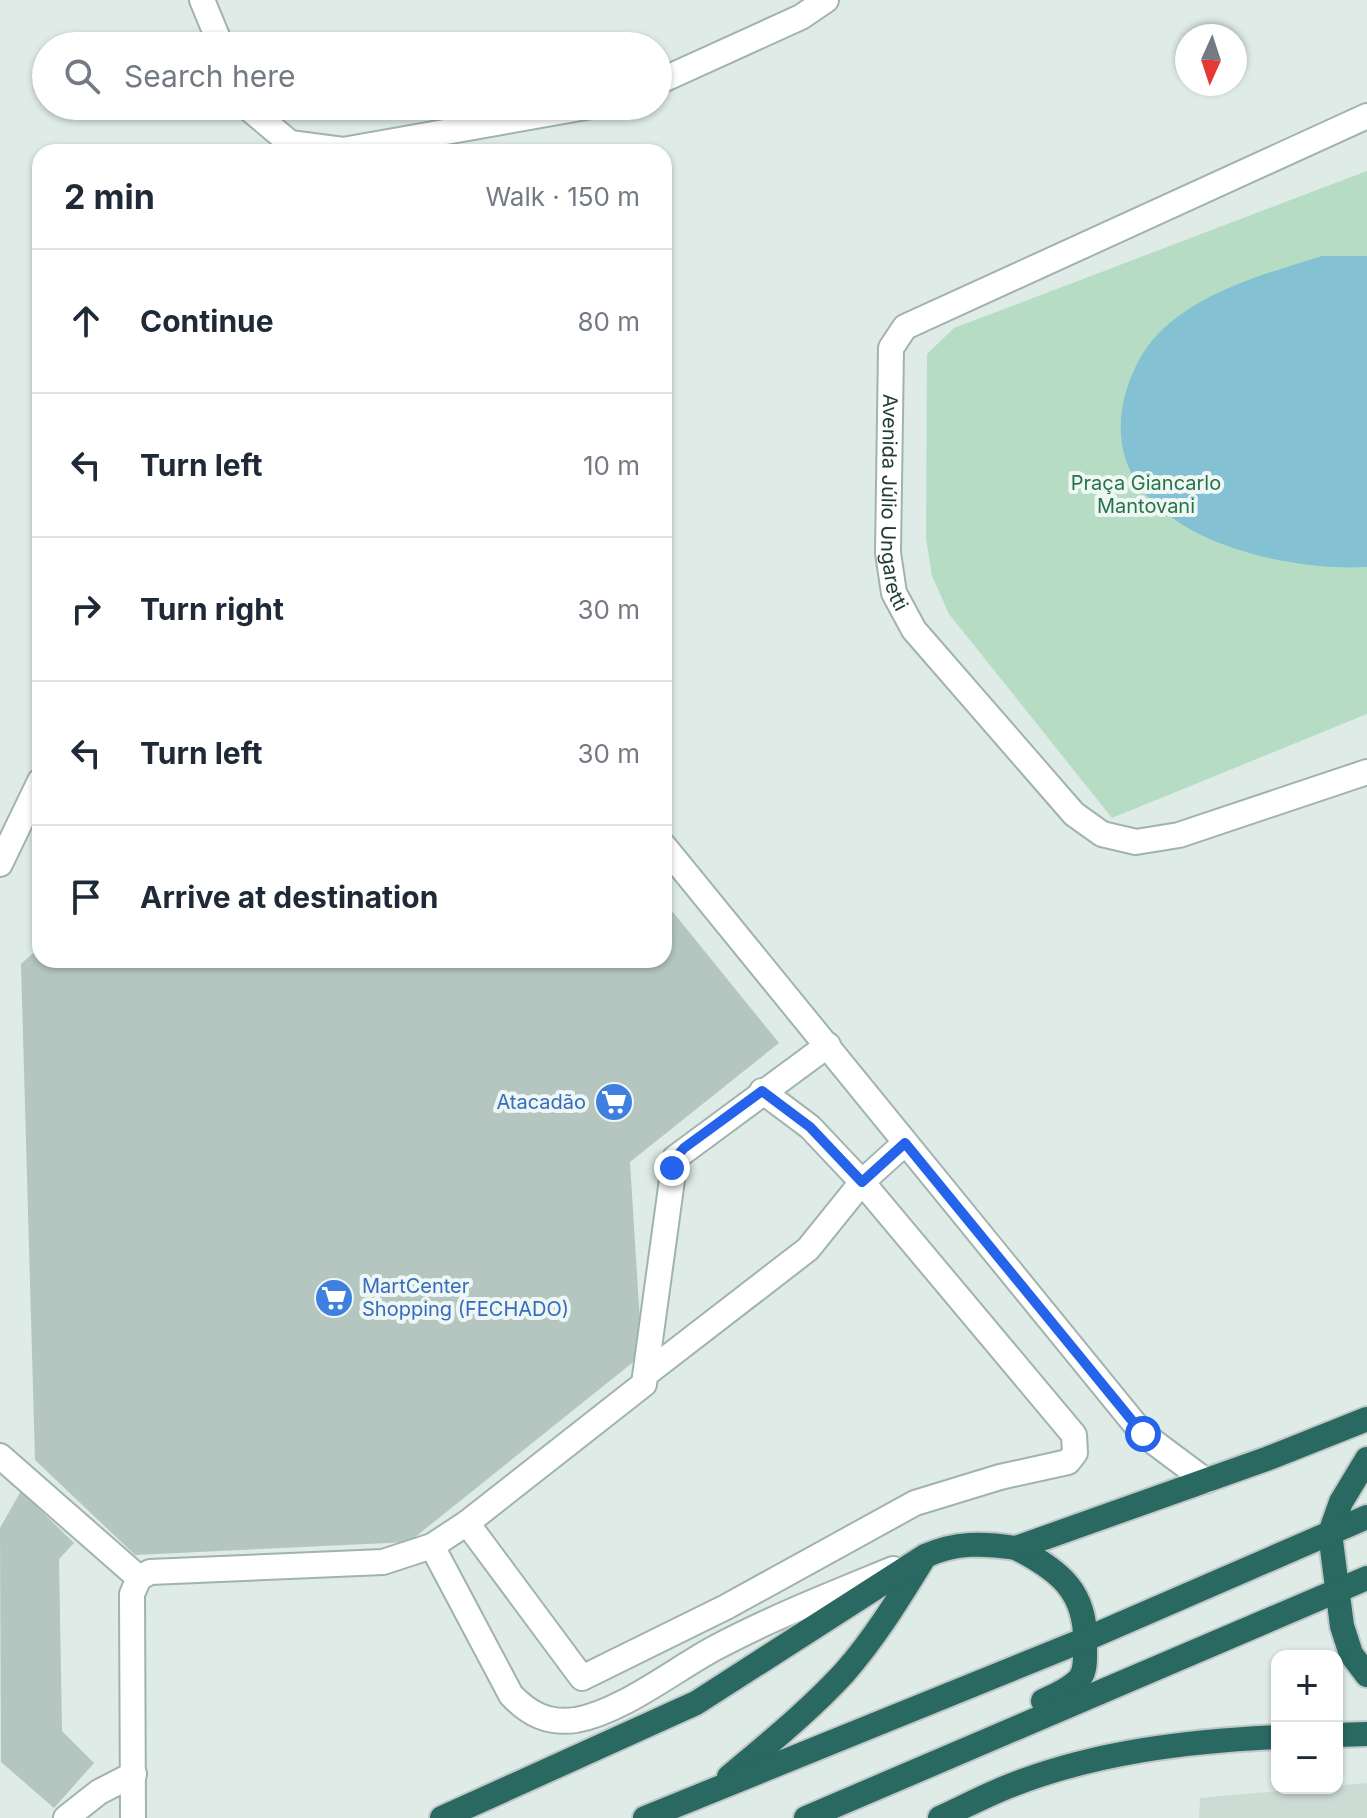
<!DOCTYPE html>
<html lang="en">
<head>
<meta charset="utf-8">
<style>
  :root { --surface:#fff; --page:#f6f6f7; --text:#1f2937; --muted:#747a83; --line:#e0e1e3 }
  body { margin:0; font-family:Inter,sans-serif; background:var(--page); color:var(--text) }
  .controls { position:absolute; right:24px; bottom:24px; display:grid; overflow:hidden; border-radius:16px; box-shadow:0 2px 6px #0004 }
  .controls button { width:72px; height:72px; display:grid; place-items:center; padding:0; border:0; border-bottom:2px solid var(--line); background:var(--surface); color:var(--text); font:40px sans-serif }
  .compass { position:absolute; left:1175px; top:24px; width:72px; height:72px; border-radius:50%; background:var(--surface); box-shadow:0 2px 6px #0004; rotate:183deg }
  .stop { position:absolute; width:24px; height:24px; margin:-18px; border:6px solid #2563eb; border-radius:50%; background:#fff }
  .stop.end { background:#2563eb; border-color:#fff; box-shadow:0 2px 8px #0008 }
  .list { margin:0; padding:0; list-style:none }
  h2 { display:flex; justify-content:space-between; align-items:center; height:104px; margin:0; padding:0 32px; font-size:34px }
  h2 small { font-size:26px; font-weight:400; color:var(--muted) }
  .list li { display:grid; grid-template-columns:52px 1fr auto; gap:24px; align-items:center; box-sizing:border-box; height:144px; padding:0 32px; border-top:2px solid var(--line) }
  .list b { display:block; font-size:30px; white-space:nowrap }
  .list em { font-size:26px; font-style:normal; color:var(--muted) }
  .icon { flex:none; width:44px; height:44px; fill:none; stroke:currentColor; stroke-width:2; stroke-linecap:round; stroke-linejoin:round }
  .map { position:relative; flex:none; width:1367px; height:1818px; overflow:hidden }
  .search { position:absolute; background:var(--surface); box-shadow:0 2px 6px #0004; left:32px; top:32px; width:640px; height:88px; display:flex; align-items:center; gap:20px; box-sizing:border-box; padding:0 28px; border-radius:44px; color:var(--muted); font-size:30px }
  .panel { position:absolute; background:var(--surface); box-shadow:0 2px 6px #0004; left:32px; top:144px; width:640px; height:824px; border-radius:24px }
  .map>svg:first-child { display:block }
  .built { fill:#cddbd5 }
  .green { fill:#b6ddc4 }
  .water { fill:#83c1d3 }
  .building { fill:#b4c6bf }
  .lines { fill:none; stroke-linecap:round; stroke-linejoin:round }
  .minor-casing { stroke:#a1b3ae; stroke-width:28 }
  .highway-casing { stroke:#c0c8c7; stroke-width:28 }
  .minor { stroke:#fff; stroke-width:24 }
  .highway { stroke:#296961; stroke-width:24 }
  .route { stroke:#2563eb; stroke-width:10 }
  .labels { text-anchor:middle; stroke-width:8; stroke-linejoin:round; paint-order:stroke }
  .park-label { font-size:20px; fill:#27744b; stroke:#eff7f4 }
  .street-label { font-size:20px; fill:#1f3b36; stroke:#eff7f4 }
  .shop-label { font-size:20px; fill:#366cbe; stroke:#eff7f4; text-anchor:end }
</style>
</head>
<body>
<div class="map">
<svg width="1367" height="1818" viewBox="0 0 1367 1818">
  <rect width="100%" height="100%" fill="#deebe6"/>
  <polygon class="built" points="1367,1783 1367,1818 1199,1818 1200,1798"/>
  <polygon class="green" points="1367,171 1367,714 1112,818 949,614 932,576 926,538 927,354 954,328"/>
  <path class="water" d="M 1322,256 L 1367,256 L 1367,567 C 1276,572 1104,532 1122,410 C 1126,384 1139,353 1158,334 C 1201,290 1266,274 1322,256 Z"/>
  <g class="building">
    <polygon points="664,901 779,1043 630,1162 642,1355 409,1542 135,1555 35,1460 21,964 40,947 40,960 664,960"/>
    <polygon points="21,1491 74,1543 59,1559 62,1731 94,1763 54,1808 1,1762 0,1528"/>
  </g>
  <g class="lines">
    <defs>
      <g id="minor">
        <polyline points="202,0 221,46"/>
        <polyline points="658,82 801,17 826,0"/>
        <polyline points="246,106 290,143 343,150 592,106"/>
        <path id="s1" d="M 1367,116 L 905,327 L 891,348 L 888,553 L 894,593 L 914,630 L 1074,814 L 1102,834 L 1136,842 L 1179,835 L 1367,772"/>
        <polyline points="664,846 1143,1434 1206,1481"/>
        <polyline points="0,864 40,781"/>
        <polyline points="646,1374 808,1249 862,1182 905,1143"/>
        <polyline points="0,1456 139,1578"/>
        <polyline points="467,1523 582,1678 726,1607 915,1503 1000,1477 1068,1462 1075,1453 1074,1435 862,1182 810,1127 762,1091"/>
        <path d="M 432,1546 L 511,1695 C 529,1714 548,1724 576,1720 C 621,1712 673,1671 713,1649 C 771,1618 832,1594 893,1569"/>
        <polyline points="66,1818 99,1792 134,1774"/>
        <polyline points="133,1818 132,1594 139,1578 150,1572 383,1562 432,1546 467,1523 644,1384 675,1158 828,1045"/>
      </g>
      <g id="highway">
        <polyline points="1367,1459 1341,1502 1330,1533 1342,1626 1351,1654 1367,1675"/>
        <path d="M 1016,1548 C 1061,1571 1088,1593 1085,1648 C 1085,1658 1086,1670 1080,1678 C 1071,1689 1055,1695 1043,1701"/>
        <polyline points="1337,1735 1367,1734"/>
        <path d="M 729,1777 C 768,1744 809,1711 844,1673 C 874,1639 898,1600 922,1561"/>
        <path d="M 442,1818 L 696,1703 L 925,1556 C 956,1542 983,1543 1016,1548 L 1269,1458 L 1367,1419"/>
        <polyline points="645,1818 1086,1639 1367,1517"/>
        <polyline points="806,1818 1367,1578"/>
        <path d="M 940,1818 C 964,1807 988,1794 1012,1785 C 1096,1752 1189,1741 1277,1737"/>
      </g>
    </defs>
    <use href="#minor" class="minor-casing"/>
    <use href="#highway" class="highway-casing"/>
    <use href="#minor" class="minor"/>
    <use href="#highway" class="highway"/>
  </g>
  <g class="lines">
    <polyline class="route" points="672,1168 675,1158 684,1148 762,1091 810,1127 862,1182 905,1143 1143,1434"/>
  </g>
  <defs>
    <symbol id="supermarket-disc" viewBox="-11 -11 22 22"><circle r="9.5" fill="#3f7fe0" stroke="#eff7f4"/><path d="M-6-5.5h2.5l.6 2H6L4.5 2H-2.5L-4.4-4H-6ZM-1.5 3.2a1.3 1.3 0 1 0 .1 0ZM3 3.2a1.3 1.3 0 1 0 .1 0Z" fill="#fff"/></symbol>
  </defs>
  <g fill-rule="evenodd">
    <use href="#supermarket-disc" x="592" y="1080" width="44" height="44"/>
    <use href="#supermarket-disc" x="312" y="1276" width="44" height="44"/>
  </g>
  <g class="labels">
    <g class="park-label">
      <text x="1146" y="490">Praça Giancarlo<tspan x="1146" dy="23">Mantovani</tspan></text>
    </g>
    <g class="street-label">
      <text dy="7" stroke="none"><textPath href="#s1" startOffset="688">Avenida Júlio Ungaretti</textPath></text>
    </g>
    <g class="shop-label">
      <text x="586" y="1109">Atacadão</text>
      <text x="362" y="1293" text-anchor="start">MartCenter<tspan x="362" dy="23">Shopping (FECHADO)</tspan></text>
    </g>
  </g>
</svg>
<div class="controls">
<button>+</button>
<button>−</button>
</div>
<svg class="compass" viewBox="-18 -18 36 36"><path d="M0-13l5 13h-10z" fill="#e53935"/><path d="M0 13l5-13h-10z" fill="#747a83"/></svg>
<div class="stop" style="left:1143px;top:1434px"></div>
<div class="stop end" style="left:672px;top:1168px"></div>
<div class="search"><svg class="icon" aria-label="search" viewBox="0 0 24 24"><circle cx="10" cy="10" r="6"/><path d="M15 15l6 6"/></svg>Search here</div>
<section class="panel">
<h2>2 min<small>Walk · 150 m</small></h2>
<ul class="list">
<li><svg class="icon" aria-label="ahead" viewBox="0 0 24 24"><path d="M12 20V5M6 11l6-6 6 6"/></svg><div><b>Continue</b></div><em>80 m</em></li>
<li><svg class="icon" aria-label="left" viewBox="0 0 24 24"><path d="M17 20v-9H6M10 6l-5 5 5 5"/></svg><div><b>Turn left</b></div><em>10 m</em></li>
<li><svg class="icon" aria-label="right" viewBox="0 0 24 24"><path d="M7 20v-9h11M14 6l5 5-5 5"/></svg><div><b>Turn right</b></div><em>30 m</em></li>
<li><svg class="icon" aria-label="left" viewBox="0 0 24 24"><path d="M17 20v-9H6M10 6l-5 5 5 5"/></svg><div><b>Turn left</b></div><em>30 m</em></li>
<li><svg class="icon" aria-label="arrive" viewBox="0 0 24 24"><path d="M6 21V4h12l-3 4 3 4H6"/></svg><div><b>Arrive at destination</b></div></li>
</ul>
</section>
</div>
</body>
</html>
